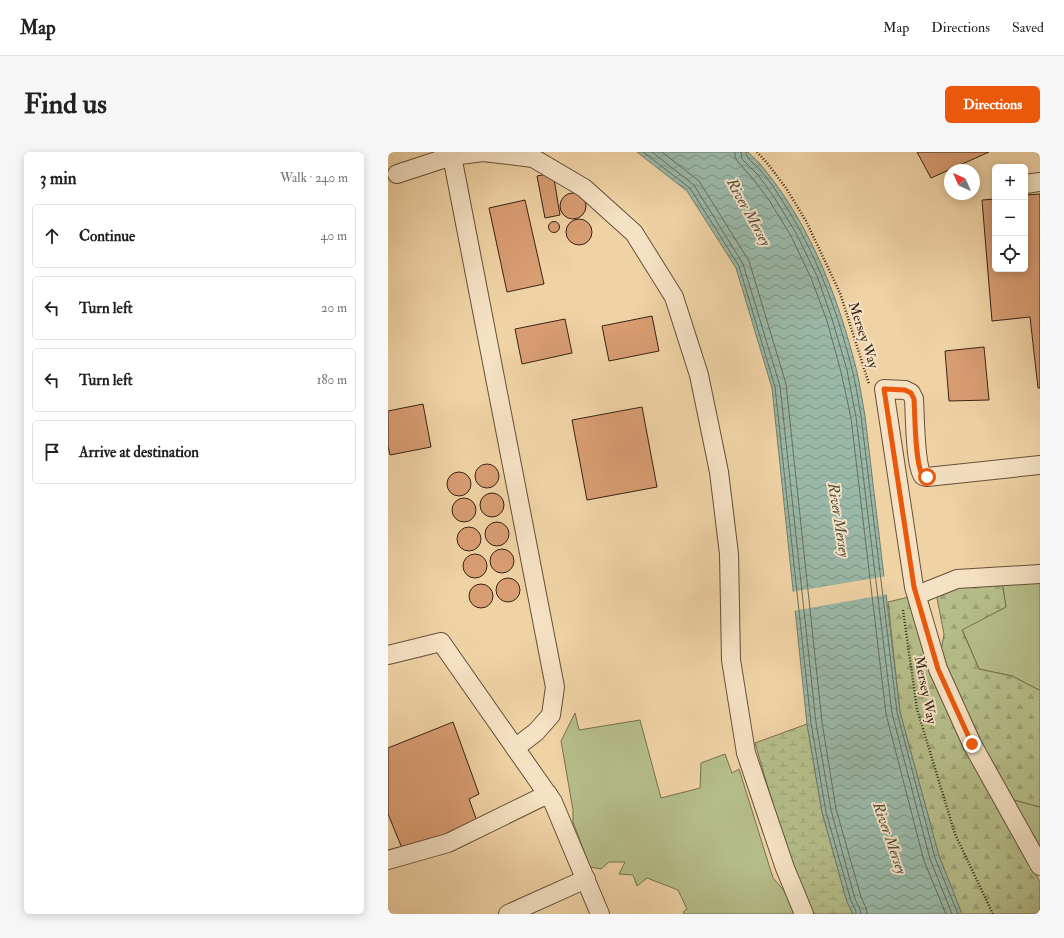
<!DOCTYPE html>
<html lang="en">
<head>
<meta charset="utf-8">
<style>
  :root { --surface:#fff; --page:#f6f6f6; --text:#222; --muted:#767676; --line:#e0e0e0; --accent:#ea580c }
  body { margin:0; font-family:"IM FELL Double Pica",serif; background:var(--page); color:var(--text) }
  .controls { position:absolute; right:12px; top:12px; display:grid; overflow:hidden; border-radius:6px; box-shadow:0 2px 10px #0003 }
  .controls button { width:36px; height:36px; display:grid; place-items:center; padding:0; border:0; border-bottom:1px solid var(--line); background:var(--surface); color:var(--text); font:20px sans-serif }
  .compass { position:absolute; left:556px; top:12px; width:36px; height:36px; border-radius:50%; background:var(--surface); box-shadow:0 2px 10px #0003; rotate:315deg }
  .stop { position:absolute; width:12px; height:12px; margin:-9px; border:3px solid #ea580c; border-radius:50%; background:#fff }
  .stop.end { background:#ea580c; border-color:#fff; box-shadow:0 1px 4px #0008 }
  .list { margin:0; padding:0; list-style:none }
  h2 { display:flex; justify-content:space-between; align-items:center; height:52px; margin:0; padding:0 16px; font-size:17px }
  h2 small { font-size:13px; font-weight:400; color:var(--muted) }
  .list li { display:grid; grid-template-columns:26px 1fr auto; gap:12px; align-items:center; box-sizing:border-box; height:64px; margin:0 8px 8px; padding:0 8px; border:1px solid var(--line); border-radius:6px }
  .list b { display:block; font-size:15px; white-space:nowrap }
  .list em { font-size:13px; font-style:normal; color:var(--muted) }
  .icon { flex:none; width:22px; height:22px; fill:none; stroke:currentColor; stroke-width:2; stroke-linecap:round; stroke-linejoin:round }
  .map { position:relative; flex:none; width:652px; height:762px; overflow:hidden; border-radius:6px }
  header { display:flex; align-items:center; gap:24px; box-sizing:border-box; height:56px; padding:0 20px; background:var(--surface); border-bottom:1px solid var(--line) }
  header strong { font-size:19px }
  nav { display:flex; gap:22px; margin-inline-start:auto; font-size:14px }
  .intro { display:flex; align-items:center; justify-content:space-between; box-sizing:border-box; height:96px; padding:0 24px }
  h1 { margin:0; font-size:28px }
  .button { padding:10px 18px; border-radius:6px; background:var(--accent); color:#fff; font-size:14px; font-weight:700 }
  main { display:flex; gap:24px; padding:0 24px }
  aside { flex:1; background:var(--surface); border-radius:6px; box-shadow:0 2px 10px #0003 }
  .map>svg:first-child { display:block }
  .green { fill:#b5be8a; stroke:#767150 }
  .forest { fill:url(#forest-firs); stroke:#767150 }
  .wetland { fill:url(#wetland-marsh); stroke:#767150 }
  .water { fill:url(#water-waves); stroke:#727d6d }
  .pier { fill:#f0d3a5 }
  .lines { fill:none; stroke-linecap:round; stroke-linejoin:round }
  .shore { stroke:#686e5e; stroke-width:1 }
  .building { fill:#d99d73; stroke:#372416 }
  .minor-casing { stroke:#65503a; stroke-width:20 }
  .path { stroke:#372416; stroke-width:2.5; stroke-dasharray:1 2; stroke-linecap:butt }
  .minor { stroke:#f5e2c4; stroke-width:18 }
  .route { stroke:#ea580c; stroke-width:5 }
  .labels { text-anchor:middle; stroke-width:4; stroke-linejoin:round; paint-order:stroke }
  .street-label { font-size:14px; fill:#372416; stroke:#f5e2c4 }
  .water-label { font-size:15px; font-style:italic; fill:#50493a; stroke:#f5e2c4 }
</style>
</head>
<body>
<header>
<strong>Map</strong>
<nav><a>Map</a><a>Directions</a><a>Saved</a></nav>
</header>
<div class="intro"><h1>Find us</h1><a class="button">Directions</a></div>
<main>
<aside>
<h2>3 min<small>Walk · 240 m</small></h2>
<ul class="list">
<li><svg class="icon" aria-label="ahead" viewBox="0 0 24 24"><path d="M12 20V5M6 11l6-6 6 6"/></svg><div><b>Continue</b></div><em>40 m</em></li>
<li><svg class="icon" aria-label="left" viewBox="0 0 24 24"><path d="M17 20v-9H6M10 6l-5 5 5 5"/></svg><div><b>Turn left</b></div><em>20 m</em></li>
<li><svg class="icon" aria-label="left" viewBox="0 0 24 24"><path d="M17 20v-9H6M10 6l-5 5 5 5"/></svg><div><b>Turn left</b></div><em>180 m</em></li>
<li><svg class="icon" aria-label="arrive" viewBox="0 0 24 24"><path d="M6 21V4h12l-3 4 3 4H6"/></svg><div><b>Arrive at destination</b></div></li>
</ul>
</aside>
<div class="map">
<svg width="652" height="762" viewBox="0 0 652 762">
  <defs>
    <pattern id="forest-firs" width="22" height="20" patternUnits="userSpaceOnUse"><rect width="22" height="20" fill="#b5be8a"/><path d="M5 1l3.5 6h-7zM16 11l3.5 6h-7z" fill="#9ca376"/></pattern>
    <pattern id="wetland-marsh" width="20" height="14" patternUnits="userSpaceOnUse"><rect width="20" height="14" fill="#b5be8a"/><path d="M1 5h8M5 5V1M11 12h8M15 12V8" fill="none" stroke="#9ca376"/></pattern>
    <pattern id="water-waves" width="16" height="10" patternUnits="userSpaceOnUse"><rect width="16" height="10" fill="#9ab8a7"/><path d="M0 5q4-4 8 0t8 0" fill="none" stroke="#7e9587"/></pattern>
  </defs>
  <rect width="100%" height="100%" fill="#f0d3a5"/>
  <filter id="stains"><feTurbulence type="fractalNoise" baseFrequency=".005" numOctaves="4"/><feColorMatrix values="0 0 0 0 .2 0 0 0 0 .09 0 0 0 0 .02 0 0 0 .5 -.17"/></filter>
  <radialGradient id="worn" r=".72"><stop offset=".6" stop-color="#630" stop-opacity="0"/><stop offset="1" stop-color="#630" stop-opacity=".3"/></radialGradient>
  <g class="green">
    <polygon points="613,424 652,428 652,538 651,538 624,524 591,517 574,477 618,455"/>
    <polygon points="187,561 191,578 252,568 273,646 312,636 313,611 337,602 344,621 351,617 385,726 399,742 407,762 296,762 295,760 299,757 290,738 259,726 249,734 245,723 231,722 237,710 221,710 213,717 202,715 185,670 185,658 173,589"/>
    <polygon points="626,648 652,655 652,696 634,665"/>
  </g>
  <polygon class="forest" points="613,424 618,455 574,478 591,517 624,524 651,538 652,538 652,655 626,648 551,520 591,622 652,730 652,762 574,762 551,704 512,560 500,450 529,443 550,516 556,482 547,436"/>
  <polygon class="wetland" points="419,572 434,660 459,750 465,762 424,762 402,712 367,591"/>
  <path class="water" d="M 249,0 L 360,0 C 366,6 372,11 377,18 C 423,75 450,145 468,216 C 472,232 474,248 477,264 L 512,560 L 551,704 L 574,762 L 465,762 L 459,750 L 434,660 L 419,572 L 384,236 L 348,116 L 299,39 Z"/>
  <polygon class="pier" points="499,424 501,442 405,459 403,440"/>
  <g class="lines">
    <g class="shore">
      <polyline points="255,0 302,36 351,114 387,235 423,571 438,660 463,749 468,759 468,762"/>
      <polyline points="264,0 306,33 355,112 392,234 428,571 443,658 467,747 472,757 473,762"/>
      <polyline points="274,0 311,29 361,109 398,232 434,570 448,657 473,745 478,756 479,762"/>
      <polyline points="347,0 347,5 350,10 365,27 381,48 403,84 423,126 439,169 453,220 463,266 498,562 536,709 558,762"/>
      <polyline points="353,0 354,7 370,23 386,45 408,81 429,124 444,167 459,218 468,265 504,561 542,707 564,762"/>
      <path d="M 358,0 C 358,7 368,13 373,19 C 384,31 393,47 402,61 C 431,109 450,162 464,217 C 468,232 470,248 473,264 L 509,560 L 547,706 L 570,762"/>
    </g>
  </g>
  <g class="building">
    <polygon points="529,0 601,0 543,26"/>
    <polygon points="165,21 172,63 157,66 149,24"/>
    <circle cx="185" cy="54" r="13"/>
    <polygon points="652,42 652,236 650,236 642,165 604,169 594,48 607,47 607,117 637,117 637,43"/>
    <polygon points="137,48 156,132 119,140 101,56"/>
    <circle cx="191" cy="80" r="13"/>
    <circle cx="166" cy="75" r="5.5"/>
    <polygon points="264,164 271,199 221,209 214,174"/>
    <polygon points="177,167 184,201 134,212 127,177"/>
    <polygon points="596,195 601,248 561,249 557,199"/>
    <polygon points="35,252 43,295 2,303 0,294 0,259"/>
    <polygon points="254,255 269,335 199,348 184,268"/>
    <circle cx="99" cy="324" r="12"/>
    <circle cx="71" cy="332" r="12"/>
    <circle cx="104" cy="353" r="12"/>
    <circle cx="76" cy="358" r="12"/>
    <circle cx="109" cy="382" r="12"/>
    <circle cx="81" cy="387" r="12"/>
    <circle cx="114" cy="409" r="12"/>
    <circle cx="87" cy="414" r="12"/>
    <circle cx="120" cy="438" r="12"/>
    <circle cx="93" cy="444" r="12"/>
    <polygon points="65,570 91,642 81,647 90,672 16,701 0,662 0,596"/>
  </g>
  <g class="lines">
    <defs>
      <g id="minor">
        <polyline points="64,4 167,535 163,563 148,580 127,596"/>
        <polyline points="9,22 64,4 95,0 145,6 196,36 246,81 286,145 311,223 331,320 341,402 343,508 358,601 397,716 416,762"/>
        <polyline points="637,32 652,30"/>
        <path d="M 652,313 L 539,325 L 535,324 C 527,314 527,263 526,247 L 523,241 L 517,238 L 496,237 L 526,435 L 550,517 L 584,592 L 652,714"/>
        <polyline points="529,443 569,427 652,422"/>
        <polyline points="0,503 53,490 165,650 212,762"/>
        <polyline points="0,708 60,691 160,642"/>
        <polyline points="120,762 198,727"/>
      </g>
    </defs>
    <use href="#minor" class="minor-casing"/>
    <g class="path">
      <polyline points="369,0 380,12 398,36 418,69 452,141 481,232"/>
      <polyline points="515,458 529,557 567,682 605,762"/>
    </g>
    <use href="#minor" class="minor"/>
  </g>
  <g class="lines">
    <path class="route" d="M 539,325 L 535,324 C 527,314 527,263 526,247 L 523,241 L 517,238 L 496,237 L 526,435 L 550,517 L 584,592"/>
  </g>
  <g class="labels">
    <g class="street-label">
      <text transform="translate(476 183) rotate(72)" y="5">Mersey Way</text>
      <text transform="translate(538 538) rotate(79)" y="5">Mersey Way</text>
    </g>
    <g class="water-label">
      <text transform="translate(361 60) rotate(61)" y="5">River Mersey</text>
      <text transform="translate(451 368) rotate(81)" y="5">River Mersey</text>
      <text transform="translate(502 686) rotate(71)" y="5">River Mersey</text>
    </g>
  </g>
  <rect width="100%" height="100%" filter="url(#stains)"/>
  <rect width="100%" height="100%" fill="url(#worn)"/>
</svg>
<div class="controls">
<button>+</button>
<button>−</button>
<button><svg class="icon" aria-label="locate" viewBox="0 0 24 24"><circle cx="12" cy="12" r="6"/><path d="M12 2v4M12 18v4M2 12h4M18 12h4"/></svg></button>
</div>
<svg class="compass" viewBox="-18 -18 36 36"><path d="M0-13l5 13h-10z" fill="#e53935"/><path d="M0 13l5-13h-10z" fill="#767676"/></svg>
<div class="stop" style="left:539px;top:325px"></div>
<div class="stop end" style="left:584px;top:592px"></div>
</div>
</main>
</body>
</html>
